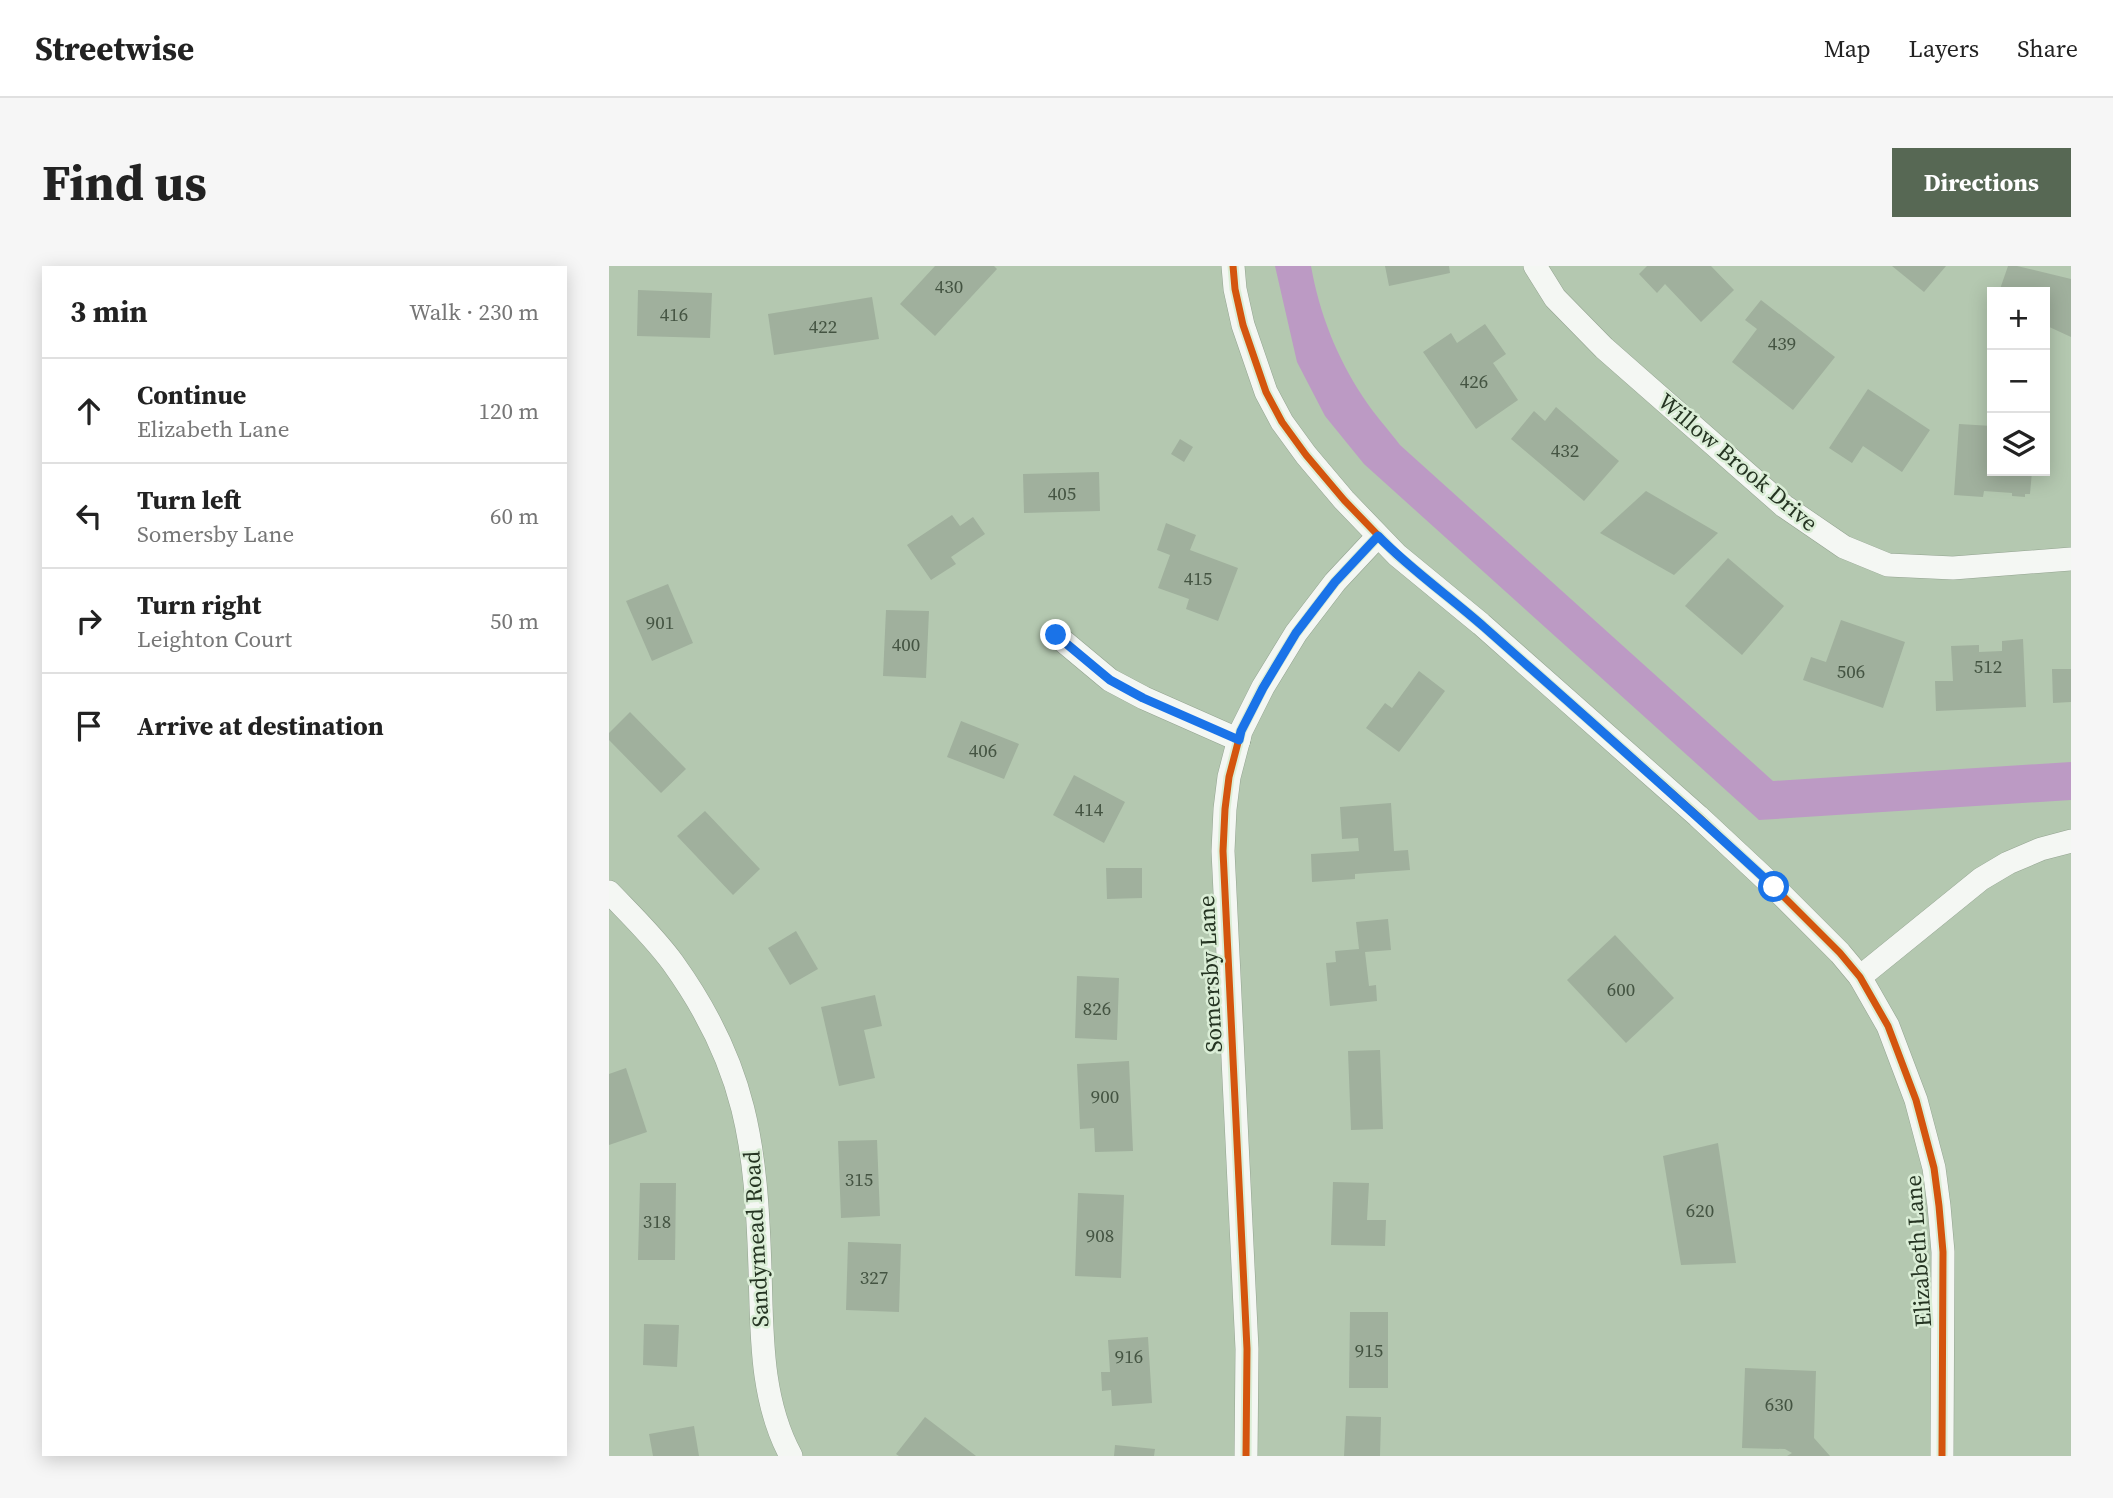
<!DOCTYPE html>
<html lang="en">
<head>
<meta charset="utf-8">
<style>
  :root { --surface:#fff; --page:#f6f6f6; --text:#222; --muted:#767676; --line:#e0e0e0; --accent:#576854 }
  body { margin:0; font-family:"Source Serif 4",serif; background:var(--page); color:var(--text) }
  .controls { position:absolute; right:21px; top:21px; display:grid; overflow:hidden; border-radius:0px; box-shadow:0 4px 18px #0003 }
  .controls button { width:63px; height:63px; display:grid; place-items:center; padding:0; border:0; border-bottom:2px solid var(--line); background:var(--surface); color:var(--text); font:35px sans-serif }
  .stop { position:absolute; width:21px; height:21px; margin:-16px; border:5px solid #1a73e8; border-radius:50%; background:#fff }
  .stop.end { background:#1a73e8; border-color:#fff; box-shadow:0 2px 7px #0008 }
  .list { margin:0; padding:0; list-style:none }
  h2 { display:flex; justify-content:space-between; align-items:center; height:91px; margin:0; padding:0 28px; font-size:30px }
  h2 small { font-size:23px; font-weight:400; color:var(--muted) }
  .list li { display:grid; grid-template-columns:46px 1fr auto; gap:21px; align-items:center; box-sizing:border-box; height:105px; padding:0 28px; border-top:2px solid var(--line) }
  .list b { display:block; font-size:26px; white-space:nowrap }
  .list p { margin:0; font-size:23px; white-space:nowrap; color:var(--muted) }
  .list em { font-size:23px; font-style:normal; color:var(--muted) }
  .icon { flex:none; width:38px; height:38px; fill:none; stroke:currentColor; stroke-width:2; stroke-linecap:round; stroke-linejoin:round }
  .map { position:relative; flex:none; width:1462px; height:1190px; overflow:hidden; border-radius:0px }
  header { display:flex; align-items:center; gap:42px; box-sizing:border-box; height:98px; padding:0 35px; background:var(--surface); border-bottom:2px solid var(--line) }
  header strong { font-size:33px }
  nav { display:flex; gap:38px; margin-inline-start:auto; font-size:24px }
  .intro { display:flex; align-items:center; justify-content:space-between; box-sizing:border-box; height:168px; padding:0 42px }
  h1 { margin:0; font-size:49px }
  .button { padding:18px 32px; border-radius:0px; background:var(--accent); color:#fff; font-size:24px; font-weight:700 }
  main { display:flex; gap:42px; padding:0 42px }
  aside { flex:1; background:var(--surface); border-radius:0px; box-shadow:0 4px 18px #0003 }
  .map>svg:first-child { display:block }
  .green { fill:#bc9ac4 }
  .building { fill:#a0b09d }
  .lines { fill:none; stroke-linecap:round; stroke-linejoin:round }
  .street-casing { stroke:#93a390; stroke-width:24 }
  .street { stroke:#f4f7f3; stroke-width:23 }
  .cycleway-casing { stroke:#dbeed7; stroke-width:11 }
  .cycleway { stroke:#d4550e; stroke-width:7 }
  .route { stroke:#1a73e8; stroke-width:9 }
  .labels { text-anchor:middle; stroke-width:5; stroke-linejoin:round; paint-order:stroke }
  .number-label { font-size:19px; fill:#445442 }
  .street-label { font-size:23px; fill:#253422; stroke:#dbeed7 }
</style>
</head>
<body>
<header>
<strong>Streetwise</strong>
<nav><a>Map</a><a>Layers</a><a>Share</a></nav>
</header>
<div class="intro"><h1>Find us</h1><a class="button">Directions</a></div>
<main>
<aside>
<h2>3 min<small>Walk · 230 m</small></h2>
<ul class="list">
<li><svg class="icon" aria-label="ahead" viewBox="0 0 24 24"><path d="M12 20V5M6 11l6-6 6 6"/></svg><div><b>Continue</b><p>Elizabeth Lane</p></div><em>120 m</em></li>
<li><svg class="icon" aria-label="left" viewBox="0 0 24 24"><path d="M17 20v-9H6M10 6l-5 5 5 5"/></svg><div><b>Turn left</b><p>Somersby Lane</p></div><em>60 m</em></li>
<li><svg class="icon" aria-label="right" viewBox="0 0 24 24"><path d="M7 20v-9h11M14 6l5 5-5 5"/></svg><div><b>Turn right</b><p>Leighton Court</p></div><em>50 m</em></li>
<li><svg class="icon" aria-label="arrive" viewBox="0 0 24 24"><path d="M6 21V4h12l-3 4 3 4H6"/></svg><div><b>Arrive at destination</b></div></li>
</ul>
</aside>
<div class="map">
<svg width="1462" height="1190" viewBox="0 0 1462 1190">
  <rect width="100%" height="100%" fill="#b4c8b0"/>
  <path class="green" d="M 666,0 L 702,0 C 710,46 728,92 754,131 C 765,148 779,163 791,179 L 1164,515 L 1462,496 L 1462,534 L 1150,554 L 755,198 L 716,150 L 688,96 Z"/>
  <g class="building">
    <polygon points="326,0 385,0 388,3 326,70 291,38"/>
    <polygon points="776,0 840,0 841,7 780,20"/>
    <polygon points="1038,0 1102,0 1125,24 1092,56 1056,18 1048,27 1030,8"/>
    <polygon points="1283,0 1337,0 1315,26"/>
    <polygon points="1399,0 1408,0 1462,13 1462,71 1436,59 1436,26 1390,26"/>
    <polygon points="29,24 103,27 101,72 28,70"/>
    <polygon points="263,31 270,73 165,89 159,48"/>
    <polygon points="1152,34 1226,91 1184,144 1123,96 1148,63 1136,54"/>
    <polygon points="876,58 897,88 884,97 909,134 867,163 814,86 842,67 848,77"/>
    <polygon points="1259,123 1321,164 1293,206 1254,180 1243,197 1220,182"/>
    <polygon points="947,141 1010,195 975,235 902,173 925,145 936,155"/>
    <polygon points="1350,158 1383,160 1383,205 1423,205 1421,228 1416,228 1416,231 1403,230 1403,227 1375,225 1374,231 1345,229"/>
    <polygon points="571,173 584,181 575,196 562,188"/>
    <polygon points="490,206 491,245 415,247 414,208"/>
    <polygon points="1037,225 1109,267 1065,309 991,267"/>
    <polygon points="343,249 351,260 364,251 376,268 342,291 347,298 322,314 298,279"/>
    <polygon points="557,257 587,269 581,284 629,302 609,355 577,343 580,333 549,322 561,289 548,284"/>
    <polygon points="1119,292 1175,340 1133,389 1076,340"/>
    <polygon points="59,318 84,377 43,395 17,335"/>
    <polygon points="277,344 320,345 317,412 274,410"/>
    <polygon points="1232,354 1296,376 1274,442 1194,414 1202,391 1217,396"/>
    <polygon points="1414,373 1417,441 1327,445 1326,415 1344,415 1342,380 1370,379 1370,386 1393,385 1393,375"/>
    <polygon points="1443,403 1462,403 1462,436 1444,437"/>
    <polygon points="810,405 836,425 790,486 757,462 776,437 783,442"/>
    <polygon points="21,446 77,503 52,527 0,474 0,467"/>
    <polygon points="352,455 410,478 395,513 338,491"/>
    <polygon points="465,509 516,536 495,577 444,549"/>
    <polygon points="782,537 785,585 799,584 801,604 746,608 746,613 703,616 702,588 750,585 749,572 733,573 731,541"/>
    <polygon points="96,545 151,603 124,629 68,570"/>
    <polygon points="497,602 533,602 533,632 498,633"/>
    <polygon points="779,653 782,684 756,686 760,720 767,719 768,735 721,740 717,697 727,696 726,685 750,683 747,656"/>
    <polygon points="187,665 209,703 181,719 159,682"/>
    <polygon points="1006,669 1065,732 1017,777 958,714"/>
    <polygon points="468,710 510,712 508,774 466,772"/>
    <polygon points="266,729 273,760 255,764 266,812 230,820 212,741"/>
    <polygon points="771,784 774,863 742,864 739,785"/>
    <polygon points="520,795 524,885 486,886 485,862 471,863 468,798"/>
    <polygon points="17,802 38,866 0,879 0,808"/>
    <polygon points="268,874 271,950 232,952 229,875"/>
    <polygon points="1109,877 1127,997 1072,999 1054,890"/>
    <polygon points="724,916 760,917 758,954 777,954 776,980 722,979"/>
    <polygon points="31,917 67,917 66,994 29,994"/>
    <polygon points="469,927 515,929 512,1012 466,1010"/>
    <polygon points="239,976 292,978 290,1046 237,1044"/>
    <polygon points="741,1046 779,1046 779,1122 740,1122"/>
    <polygon points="35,1058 70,1059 68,1101 34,1099"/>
    <polygon points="539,1071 543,1137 503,1140 502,1124 493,1125 492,1106 501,1106 499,1074"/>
    <polygon points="1136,1102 1207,1105 1205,1172 1221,1190 1178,1190 1183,1187 1176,1183 1133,1182"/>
    <polygon points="737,1150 772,1151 771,1190 735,1190"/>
    <polygon points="316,1151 367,1190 290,1190 287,1188"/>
    <polygon points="85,1160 90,1190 44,1190 40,1168"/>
    <polygon points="506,1179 546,1183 545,1190 505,1190"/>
  </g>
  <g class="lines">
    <defs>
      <g id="street">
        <polyline points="624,0 626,23 634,59 657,126 673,156 697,189 735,234 788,289 872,358 1089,550 1165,621 1231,687 1251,711 1279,760 1307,834 1325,902 1330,940 1334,986 1333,1190"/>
        <polyline points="926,0 946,32 995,82 1175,240 1235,281 1279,299 1344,302 1462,293"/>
        <polyline points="447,369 501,414 535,432 630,474"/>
        <path d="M 0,626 C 22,649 45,671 64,697 C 138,800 147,880 151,1003 C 153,1066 151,1133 182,1190"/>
        <polyline points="1251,711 1372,613 1399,597 1432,583 1462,575"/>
        <polyline points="637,1190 638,1083 614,585 616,543 620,511 632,465 654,421 687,367 726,316 769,270"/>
      </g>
    </defs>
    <use href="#street" class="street-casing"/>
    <use href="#street" class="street"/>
    <defs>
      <g id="cycleway">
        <polyline points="624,0 626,23 634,59 657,126 673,156 697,189 735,234 788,289 872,358 1089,550 1165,621 1231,687 1251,711 1279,760 1307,834 1325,902 1330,940 1334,986 1333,1190"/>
        <polyline points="637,1190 638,1083 614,585 616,543 620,511 632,465 654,421 687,367 726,316 769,270"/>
      </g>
    </defs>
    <use href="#cycleway" class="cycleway-casing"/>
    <use href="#cycleway" class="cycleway"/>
  </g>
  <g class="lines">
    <path class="route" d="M 447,369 L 501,414 L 534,432 L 630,474 L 632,465 L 654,422 L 687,367 L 726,316 L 769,270 C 802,304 840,330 875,361 C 972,447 1070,533 1165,621"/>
  </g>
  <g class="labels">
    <g class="number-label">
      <text x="340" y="27">430</text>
      <text x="65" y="55">416</text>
      <text x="214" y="67">422</text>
      <text x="1173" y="84">439</text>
      <text x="865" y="122">426</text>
      <text x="956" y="191">432</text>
      <text x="453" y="234">405</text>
      <text x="589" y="319">415</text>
      <text x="51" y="363">901</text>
      <text x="297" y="385">400</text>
      <text x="1379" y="407">512</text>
      <text x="1242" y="412">506</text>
      <text x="374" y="491">406</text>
      <text x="480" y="550">414</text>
      <text x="1012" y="730">600</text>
      <text x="488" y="749">826</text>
      <text x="496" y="837">900</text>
      <text x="250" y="920">315</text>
      <text x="1091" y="951">620</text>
      <text x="48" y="962">318</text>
      <text x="491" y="976">908</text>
      <text x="265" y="1018">327</text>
      <text x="760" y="1091">915</text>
      <text x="520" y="1097">916</text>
      <text x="1170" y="1145">630</text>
    </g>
    <g class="street-label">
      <text transform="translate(1129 196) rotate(40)" y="8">Willow Brook Drive</text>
      <text transform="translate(601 708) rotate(-93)" y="8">Somersby Lane</text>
      <text transform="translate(147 973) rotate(-93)" y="8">Sandymead Road</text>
      <text transform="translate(1309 985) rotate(-94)" y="8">Elizabeth Lane</text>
    </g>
  </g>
</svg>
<div class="controls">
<button>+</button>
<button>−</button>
<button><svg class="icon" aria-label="layers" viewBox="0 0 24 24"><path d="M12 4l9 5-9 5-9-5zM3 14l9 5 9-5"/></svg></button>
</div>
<div class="stop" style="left:1165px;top:621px"></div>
<div class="stop end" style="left:447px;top:369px"></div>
</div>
</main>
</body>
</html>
